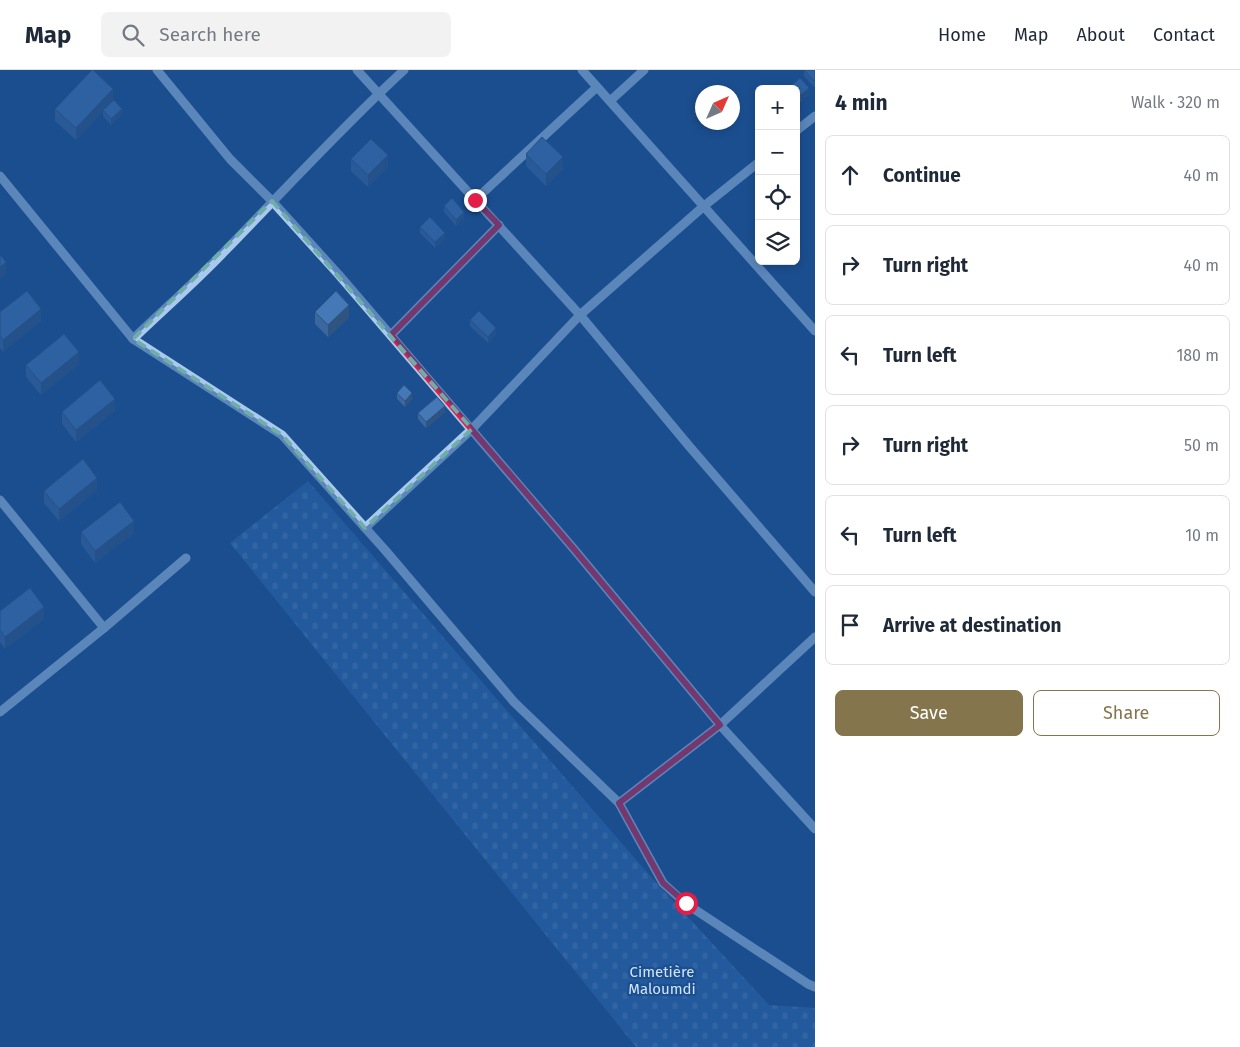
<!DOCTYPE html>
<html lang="en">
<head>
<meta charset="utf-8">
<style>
  :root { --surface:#fff; --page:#f2f2f3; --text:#1f2937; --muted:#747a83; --line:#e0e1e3; --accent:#84754c }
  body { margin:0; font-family:"Fira Sans",sans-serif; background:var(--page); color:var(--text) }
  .controls { position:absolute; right:15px; top:15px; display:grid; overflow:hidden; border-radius:8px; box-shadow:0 2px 8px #0003 }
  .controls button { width:45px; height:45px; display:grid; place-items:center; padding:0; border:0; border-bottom:1px solid var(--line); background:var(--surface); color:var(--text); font:25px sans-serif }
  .compass { position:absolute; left:695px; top:15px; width:45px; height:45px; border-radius:50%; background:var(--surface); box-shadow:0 2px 8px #0003; rotate:45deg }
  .stop { position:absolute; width:15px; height:15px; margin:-11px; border:4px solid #e11d48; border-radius:50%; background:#fff }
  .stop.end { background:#e11d48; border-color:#fff; box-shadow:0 1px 5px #0008 }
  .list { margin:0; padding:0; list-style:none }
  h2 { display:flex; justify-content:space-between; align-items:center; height:65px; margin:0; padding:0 20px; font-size:21px }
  h2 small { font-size:16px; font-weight:400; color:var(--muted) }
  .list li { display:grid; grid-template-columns:32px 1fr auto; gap:15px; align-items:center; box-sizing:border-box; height:80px; margin:0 10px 10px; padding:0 10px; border:1px solid var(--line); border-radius:8px }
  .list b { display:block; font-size:19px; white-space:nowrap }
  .list em { font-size:16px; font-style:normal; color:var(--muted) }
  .actions { display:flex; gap:10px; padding:15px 20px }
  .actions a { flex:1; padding:11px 0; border:1px solid var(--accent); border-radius:8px; text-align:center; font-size:18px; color:var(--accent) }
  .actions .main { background:var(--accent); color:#fff }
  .icon { flex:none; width:28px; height:28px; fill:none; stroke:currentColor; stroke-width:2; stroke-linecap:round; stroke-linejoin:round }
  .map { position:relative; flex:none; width:815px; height:977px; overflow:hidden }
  header { display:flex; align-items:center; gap:30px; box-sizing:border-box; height:70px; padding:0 25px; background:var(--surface); border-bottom:1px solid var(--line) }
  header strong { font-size:24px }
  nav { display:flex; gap:28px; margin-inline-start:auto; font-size:18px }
  .search { width:350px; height:45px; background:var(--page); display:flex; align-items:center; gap:12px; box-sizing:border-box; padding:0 18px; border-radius:8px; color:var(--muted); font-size:19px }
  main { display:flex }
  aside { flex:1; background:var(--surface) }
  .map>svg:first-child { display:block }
  .cemetery { fill:url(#cemetery-stones) }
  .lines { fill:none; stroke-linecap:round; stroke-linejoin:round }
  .minor { stroke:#a9c9ee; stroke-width:9 }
  .wall { fill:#3a679d }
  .shaded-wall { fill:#305480 }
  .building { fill:#4478b7; stroke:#305480 }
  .route { stroke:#e11d48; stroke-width:6 }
  .marked { fill:none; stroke:#6fada8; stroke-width:4; stroke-dasharray:10 6; stroke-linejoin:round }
  .labels { text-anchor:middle; stroke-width:4.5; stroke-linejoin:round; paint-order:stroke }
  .park-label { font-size:15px; fill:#cfe3fa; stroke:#1b4f8f }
</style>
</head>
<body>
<header>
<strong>Map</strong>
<div class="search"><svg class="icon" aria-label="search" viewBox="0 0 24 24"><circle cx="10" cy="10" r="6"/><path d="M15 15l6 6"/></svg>Search here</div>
<nav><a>Home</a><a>Map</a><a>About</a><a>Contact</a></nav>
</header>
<main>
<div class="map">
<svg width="815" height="977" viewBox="0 0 815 977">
  <defs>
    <pattern id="cemetery-stones" width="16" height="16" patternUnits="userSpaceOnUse" patternTransform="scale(1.25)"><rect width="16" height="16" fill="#2e69ad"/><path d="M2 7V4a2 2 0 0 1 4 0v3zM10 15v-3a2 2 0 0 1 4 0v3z" fill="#4d80b9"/></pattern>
  </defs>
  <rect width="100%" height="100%" fill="#1b4f8f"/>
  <polygon class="cemetery" points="308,411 651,807 769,935 815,938 815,977 636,977 230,473"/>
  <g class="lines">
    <g class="minor">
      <polyline points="157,0 230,89 272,131 339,205 573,478 720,655 815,759"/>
      <polyline points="357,0 580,245 689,376 815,522"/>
      <polyline points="582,0 815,261"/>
      <polyline points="610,31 644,0"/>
      <polyline points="796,61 815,46"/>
      <polyline points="0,106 133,269 282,365 385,480 514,632 619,733 663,813 685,833 808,914 815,917"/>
      <polyline points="475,130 597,17"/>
      <polyline points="391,265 499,155"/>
      <path d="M 133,269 C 162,241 193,214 221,185 C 282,123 340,59 404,0"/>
      <polyline points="0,430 104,558"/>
      <polyline points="365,458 472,359 580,245 704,136 759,92"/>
      <polyline points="0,642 104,558 186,488"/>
      <polyline points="619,733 720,655 815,567"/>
    </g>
  </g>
  <g class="wall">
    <polygon points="804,0 815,0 815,16 814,17 804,6"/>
    <polygon points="792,15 809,24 801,32 796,26 796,19 792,19"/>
    <polygon points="113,31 108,36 122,45 111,55 103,46 103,41 76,70 55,51 55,39"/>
    <polygon points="526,84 563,99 546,116 526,96"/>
    <polygon points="351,89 388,97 368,117 351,101"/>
    <polygon points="444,136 464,149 456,156 444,142"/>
    <polygon points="420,157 445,169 435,178 420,163"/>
    <polygon points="0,242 41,251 3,282 0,278"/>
    <polygon points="315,242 349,247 328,267 315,254"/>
    <polygon points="470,250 496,264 488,273 470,256"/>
    <polygon points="79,294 41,325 26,307 26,295"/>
    <polygon points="397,323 412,329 405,337 397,329"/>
    <polygon points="115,341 76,372 62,354 62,342"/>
    <polygon points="445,342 426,358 418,349 418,343"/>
    <polygon points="97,420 59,451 44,433 44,421"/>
    <polygon points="81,462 134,463 95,493 81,474"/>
    <polygon points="0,541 44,549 5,579 0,572"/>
  </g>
  <g class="shaded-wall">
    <polygon points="809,18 809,24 801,32 801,25"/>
    <polygon points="113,19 113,31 76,70 76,58"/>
    <polygon points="122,39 122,45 111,55 111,49"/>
    <polygon points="388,85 388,97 368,117 368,105"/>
    <polygon points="563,87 563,99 546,116 546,104"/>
    <polygon points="464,142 464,149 456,156 456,150"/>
    <polygon points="445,163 445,169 435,178 435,172"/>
    <polygon points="6,192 6,204 0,209 0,197"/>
    <polygon points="349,235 349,247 328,267 328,255"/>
    <polygon points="41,239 41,251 3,282 3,270"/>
    <polygon points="496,258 496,264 488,273 488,267"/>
    <polygon points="79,282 79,294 41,325 41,313"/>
    <polygon points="412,323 412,329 405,337 405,331"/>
    <polygon points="115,329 115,341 76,372 76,360"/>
    <polygon points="445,336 445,342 426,358 426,352"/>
    <polygon points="97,408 97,420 59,451 59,439"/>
    <polygon points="134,451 134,463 95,493 95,481"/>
    <polygon points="44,537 44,549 5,579 5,567"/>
  </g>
  <g class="building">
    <polygon points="92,0 93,0 113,19 76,58 55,39"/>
    <polygon points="804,0 815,0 815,10 814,11"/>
    <polygon points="800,8 809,18 801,25 796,20 796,19 795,19 792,15"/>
    <polygon points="114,30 122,39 111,49 103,40"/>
    <polygon points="542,67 563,87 546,104 526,84"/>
    <polygon points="371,69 388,85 368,105 351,89"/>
    <polygon points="452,128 464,142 456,150 444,136"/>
    <polygon points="430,147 445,163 435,172 420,157"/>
    <polygon points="0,185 6,192 0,197"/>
    <polygon points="27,221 41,239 3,270 0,266 0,242"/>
    <polygon points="336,221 349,235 328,255 315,242"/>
    <polygon points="479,241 496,258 488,267 470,250"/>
    <polygon points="64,264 79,282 41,313 26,295"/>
    <polygon points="100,310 115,329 76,360 62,342"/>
    <polygon points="404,315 412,323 405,331 397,323"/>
    <polygon points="437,327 445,336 426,352 418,343"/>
    <polygon points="83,389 97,408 59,439 44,421"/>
    <polygon points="120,432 134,451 95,481 81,462"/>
    <polygon points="30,518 44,537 5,567 0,560 0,541"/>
  </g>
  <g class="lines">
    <polyline class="route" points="475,130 499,155 391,265 573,478 720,655 619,733 663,813 686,833"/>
  </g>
  <path d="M0 0H815V977H0ZM 272,131 L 472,359 L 365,458 L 282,365 L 133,269 Z" fill="#1b4f8f" fill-opacity=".55" fill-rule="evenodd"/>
  <path class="marked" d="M 272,131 L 472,359 L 365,458 L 282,365 L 133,269 Z"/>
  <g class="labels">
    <g class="park-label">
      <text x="662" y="907">Cimetière<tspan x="662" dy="17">Maloumdi</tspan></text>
    </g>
  </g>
</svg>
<div class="controls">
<button>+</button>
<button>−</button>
<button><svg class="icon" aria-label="locate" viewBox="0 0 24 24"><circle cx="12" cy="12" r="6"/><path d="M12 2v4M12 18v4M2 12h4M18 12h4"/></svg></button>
<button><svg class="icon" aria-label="layers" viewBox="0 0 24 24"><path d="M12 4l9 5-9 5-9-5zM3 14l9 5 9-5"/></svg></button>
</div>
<svg class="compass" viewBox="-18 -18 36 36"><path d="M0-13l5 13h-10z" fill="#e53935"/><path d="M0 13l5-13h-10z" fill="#747a83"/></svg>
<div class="stop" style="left:686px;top:833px"></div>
<div class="stop end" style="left:475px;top:130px"></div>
</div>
<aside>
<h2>4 min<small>Walk · 320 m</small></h2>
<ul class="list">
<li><svg class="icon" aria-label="ahead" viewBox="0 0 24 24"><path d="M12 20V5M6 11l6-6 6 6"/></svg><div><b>Continue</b></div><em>40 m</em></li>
<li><svg class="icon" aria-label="right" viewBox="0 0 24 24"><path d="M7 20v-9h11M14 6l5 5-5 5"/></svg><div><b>Turn right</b></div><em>40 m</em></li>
<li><svg class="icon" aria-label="left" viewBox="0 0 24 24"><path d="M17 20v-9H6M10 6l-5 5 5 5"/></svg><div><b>Turn left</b></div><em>180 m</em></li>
<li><svg class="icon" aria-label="right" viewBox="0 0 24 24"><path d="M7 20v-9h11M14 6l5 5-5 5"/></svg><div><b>Turn right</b></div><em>50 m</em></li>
<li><svg class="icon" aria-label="left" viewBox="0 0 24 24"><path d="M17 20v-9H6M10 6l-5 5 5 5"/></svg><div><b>Turn left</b></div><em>10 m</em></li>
<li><svg class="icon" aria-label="arrive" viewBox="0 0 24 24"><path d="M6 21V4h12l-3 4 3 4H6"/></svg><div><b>Arrive at destination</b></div></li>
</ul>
<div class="actions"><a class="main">Save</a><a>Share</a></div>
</aside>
</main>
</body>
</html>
